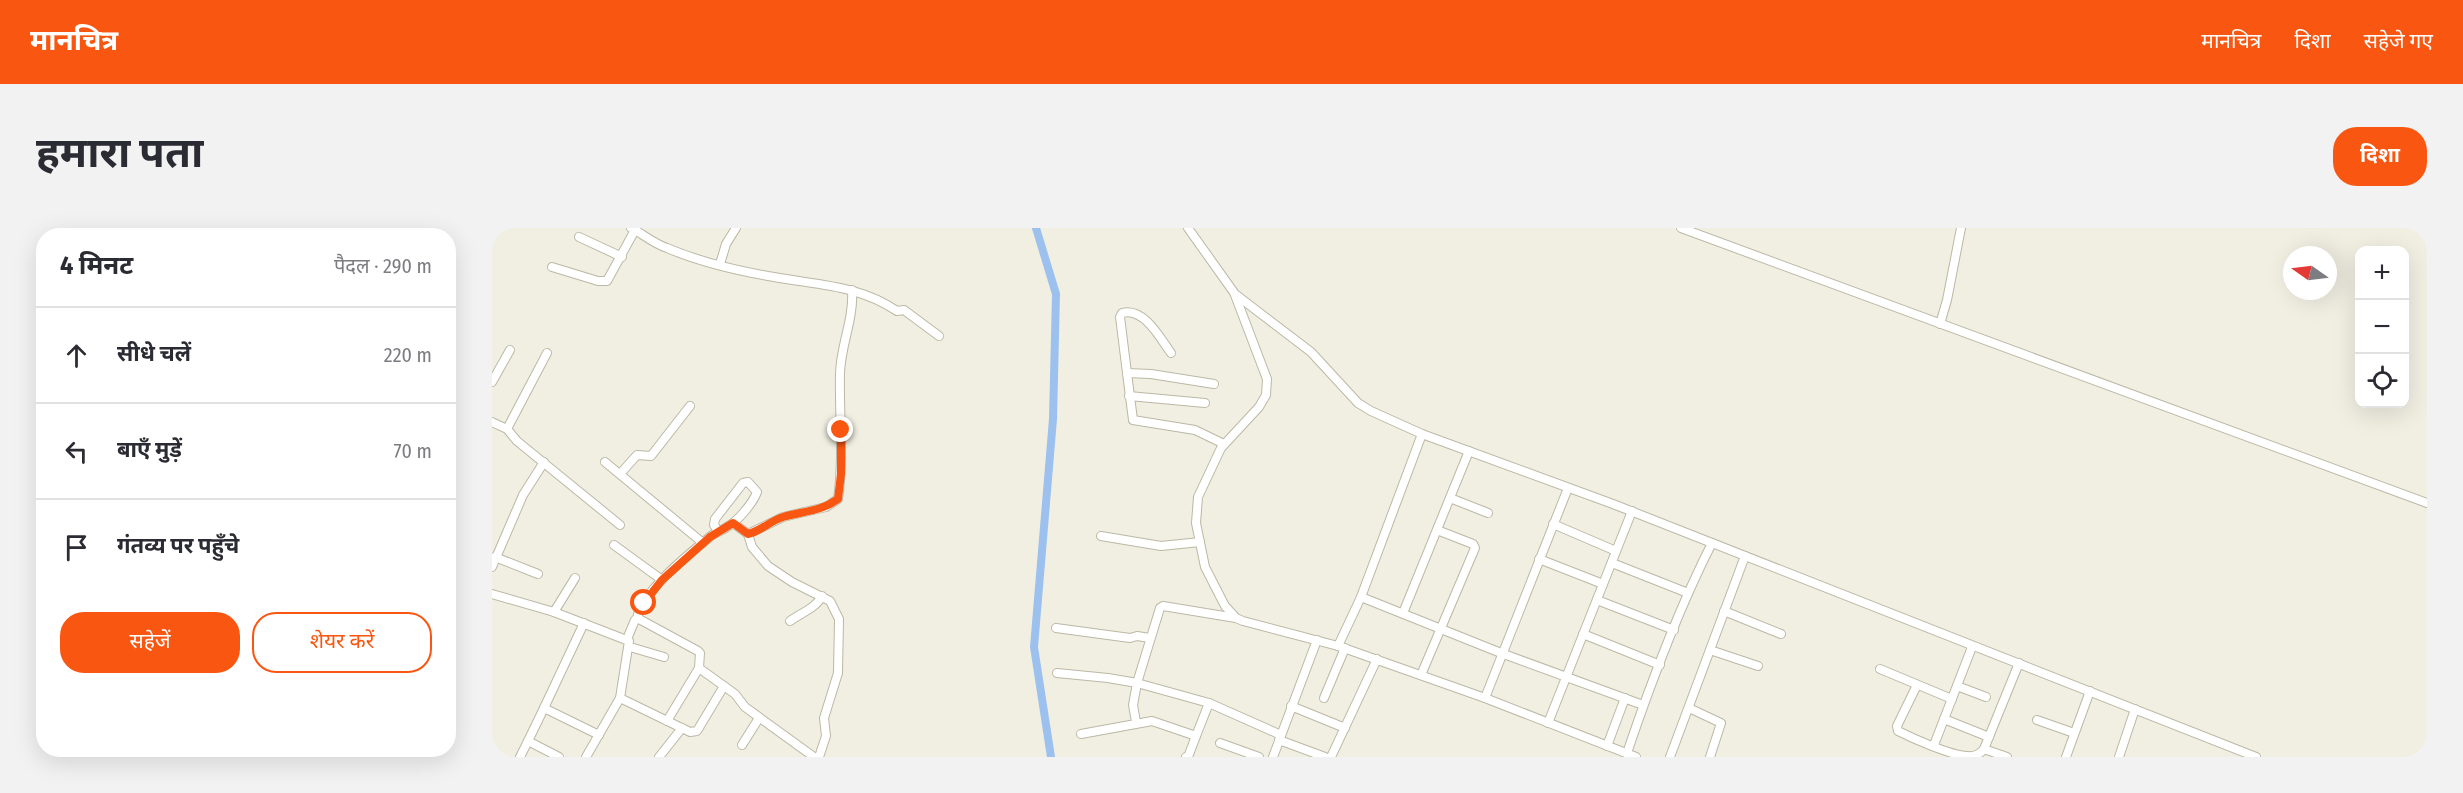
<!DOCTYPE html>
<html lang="hi">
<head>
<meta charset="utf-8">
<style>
  :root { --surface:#fff; --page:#f2f2f3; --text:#2b2b33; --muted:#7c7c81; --line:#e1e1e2; --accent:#f95711 }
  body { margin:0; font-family:"Fira Sans Condensed","Noto Sans Devanagari",sans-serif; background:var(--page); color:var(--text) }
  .controls { position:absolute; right:18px; top:18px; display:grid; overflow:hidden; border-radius:12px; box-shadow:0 6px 24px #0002 }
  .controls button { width:54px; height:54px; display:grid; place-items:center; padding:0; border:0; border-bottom:2px solid var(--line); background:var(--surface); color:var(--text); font:30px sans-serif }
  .compass { position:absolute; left:1791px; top:18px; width:54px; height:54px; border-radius:50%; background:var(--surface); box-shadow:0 6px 24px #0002; rotate:284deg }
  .stop { position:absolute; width:18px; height:18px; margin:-14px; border:4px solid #f95711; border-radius:50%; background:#fff }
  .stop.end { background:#f95711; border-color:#fff; box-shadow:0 2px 6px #0008 }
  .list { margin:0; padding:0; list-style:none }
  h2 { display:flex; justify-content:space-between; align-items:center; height:78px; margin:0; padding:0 24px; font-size:26px }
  h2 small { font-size:20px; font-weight:400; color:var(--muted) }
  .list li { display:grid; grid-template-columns:39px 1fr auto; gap:18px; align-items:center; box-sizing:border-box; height:96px; padding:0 24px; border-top:2px solid var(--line) }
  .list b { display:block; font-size:22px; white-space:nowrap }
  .list em { font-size:20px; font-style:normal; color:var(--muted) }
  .actions { display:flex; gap:12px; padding:18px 24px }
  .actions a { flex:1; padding:14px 0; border:2px solid var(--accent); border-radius:24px; text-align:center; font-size:21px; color:var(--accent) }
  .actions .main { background:var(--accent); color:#fff }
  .icon { flex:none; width:33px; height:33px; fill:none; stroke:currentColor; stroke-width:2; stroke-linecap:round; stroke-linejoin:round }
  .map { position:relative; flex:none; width:1935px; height:529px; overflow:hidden; border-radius:24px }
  header { display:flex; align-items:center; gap:36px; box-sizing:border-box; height:84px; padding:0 30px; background:var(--accent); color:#fff }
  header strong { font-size:28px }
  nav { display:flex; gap:33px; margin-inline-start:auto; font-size:21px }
  .intro { display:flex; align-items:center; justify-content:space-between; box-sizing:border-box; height:144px; padding:0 36px }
  h1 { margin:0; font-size:42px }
  .button { padding:15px 27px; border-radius:24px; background:var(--accent); color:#fff; font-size:21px; font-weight:700 }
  main { display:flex; gap:36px; padding:0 36px }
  aside { flex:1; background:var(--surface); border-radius:24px; box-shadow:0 6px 24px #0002 }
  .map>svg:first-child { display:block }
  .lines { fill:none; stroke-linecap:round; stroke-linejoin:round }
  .canal { stroke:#9dc1ef; stroke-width:8 }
  .minor-casing { stroke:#bcb8a5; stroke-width:10 }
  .minor { stroke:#fff; stroke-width:8 }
  .route { stroke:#f95711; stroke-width:8 }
</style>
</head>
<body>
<header>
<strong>मानचित्र</strong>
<nav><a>मानचित्र</a><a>दिशा</a><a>सहेजे गए</a></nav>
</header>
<div class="intro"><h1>हमारा पता</h1><a class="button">दिशा</a></div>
<main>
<aside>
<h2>4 मिनट<small>पैदल · 290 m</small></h2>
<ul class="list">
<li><svg class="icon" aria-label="ahead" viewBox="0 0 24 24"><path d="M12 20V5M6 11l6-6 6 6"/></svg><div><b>सीधे चलें</b></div><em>220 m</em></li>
<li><svg class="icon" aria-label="left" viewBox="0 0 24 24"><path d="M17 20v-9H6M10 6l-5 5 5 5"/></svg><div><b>बाएँ मुड़ें</b></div><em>70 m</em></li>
<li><svg class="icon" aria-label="arrive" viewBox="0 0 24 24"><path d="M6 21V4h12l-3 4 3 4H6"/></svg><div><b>गंतव्य पर पहुँचे</b></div></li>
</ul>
<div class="actions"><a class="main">सहेजें</a><a>शेयर करें</a></div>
</aside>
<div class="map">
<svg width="1935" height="529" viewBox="0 0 1935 529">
  <rect width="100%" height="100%" fill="#f1efe2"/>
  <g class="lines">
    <polyline class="canal" points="544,0 564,66 561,191 542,419 559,529"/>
    <defs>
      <g id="minor">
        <path d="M 144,0 L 143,2 C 153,8 163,16 175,20 C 208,34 246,43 282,49 C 325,57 367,57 405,83 L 412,82 L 447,108"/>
        <polyline points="696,0 743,66 819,124 866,175 879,183 930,206 1121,276 1764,529"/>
        <polyline points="1189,0 1935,275"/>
        <polyline points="87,9 130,29"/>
        <polyline points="228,36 234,16 244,0"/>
        <polyline points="60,39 106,53 115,53 143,2 139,0"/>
        <polyline points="743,67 775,151 774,167 767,179 729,220 706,269 704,295 713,339 733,378 744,390 751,393 846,418 993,470 1144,529"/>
        <polyline points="1448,96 1455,72 1469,0"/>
        <path d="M 635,145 L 628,89 L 630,85 C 652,79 668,110 679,125"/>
        <polyline points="0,154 18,122"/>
        <polyline points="722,156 659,146 635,145 641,192 703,202 732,216"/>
        <polyline points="637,168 713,175"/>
        <polyline points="0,194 15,201 25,213 128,297"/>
        <polyline points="15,201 55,125"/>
        <polyline points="113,234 211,315"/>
        <polyline points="128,246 145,227 159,228 198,178"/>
        <polyline points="958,270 996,285"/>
        <path d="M 241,295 L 256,306 L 291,289 L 334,279 L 346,271 C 352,229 347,187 348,145 C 349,116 362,91 360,62"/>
        <polyline points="1061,296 1124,323"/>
        <polyline points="256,306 260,319 276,338 300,354 338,373 347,391 346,445 332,490 334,508 327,529"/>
        <polyline points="609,308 669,318 708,314"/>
        <polyline points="122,317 170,352"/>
        <polyline points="3,329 46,346"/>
        <polyline points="1047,331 1111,356"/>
        <polyline points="1120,335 1196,365"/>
        <polyline points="0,339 31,267 52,234"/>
        <polyline points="0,366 62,384 137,413 128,470 94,529"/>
        <polyline points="869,369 1009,425 1151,477"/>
        <polyline points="1105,372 1182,402"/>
        <polyline points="1232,383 1289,406"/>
        <polyline points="62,384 83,350"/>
        <polyline points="911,385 977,223"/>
        <path d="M 145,391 C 148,365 198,325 219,308 C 224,304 230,303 235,299 C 246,293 261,275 265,264 L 256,254 L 251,255 L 223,291 L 222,297 L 226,303"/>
        <path d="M 298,393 C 309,385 324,380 330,368"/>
        <polyline points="564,400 638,410 645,408 658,410"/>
        <polyline points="1091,406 1168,437"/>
        <polyline points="135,411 143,392 147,391 206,423 208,425 207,440 243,466 253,479 322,529"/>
        <polyline points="846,418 869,369 930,206"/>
        <polyline points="138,419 172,429"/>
        <polyline points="1218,422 1266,438"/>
        <polyline points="1388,441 1460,471"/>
        <polyline points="565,445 616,450 645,455 668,380 671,378 744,390"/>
        <polyline points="929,447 983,320 981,316 945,302"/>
        <path d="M 1425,457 L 1405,498 L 1406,503 C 1422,511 1458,527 1475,528 C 1482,529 1488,526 1492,521 L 1527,435"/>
        <polyline points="1465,458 1494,469"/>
        <polyline points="128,470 198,504 205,503 232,458"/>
        <polyline points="832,470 853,420"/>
        <polyline points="993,470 1076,260"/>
        <polyline points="717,475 789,507"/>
        <polyline points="799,478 853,500"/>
        <polyline points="52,480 92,395"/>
        <polyline points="1197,480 1229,495 1218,529"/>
        <polyline points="1452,491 1497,509"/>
        <polyline points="1545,492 1582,505"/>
        <polyline points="175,493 207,440"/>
        <polyline points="1056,495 1140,283"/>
        <polyline points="589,506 660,493 704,508 717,475 645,455 641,477 644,494"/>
        <polyline points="787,512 833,529"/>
        <polyline points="728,515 767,529"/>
        <polyline points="250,517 267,490"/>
        <polyline points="1442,517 1480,419"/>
        <polyline points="1115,518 1133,470"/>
        <polyline points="1492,521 1515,529"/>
        <path d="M 1135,525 C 1159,454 1186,382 1220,315"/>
        <polyline points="28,529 36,513"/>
        <polyline points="67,529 36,513 52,480 107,507"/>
        <polyline points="167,529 190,500"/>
        <polyline points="694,529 696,529 704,508"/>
        <polyline points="781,529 825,412"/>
        <polyline points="839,529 885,431"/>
        <polyline points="1178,529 1253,328"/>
        <polyline points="1574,529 1598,463"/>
        <polyline points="1627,529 1643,481"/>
      </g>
    </defs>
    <use href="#minor" class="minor-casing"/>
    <use href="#minor" class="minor"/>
  </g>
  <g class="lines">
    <path class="route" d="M 152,375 L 170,352 L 218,309 L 241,295 L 256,306 C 269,303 278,293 291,289 C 311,283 328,284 346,271 L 349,246 L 349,202"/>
  </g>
</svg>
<div class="controls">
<button>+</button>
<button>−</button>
<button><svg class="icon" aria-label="locate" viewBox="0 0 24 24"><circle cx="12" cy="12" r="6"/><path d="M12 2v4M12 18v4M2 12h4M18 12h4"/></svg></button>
</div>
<svg class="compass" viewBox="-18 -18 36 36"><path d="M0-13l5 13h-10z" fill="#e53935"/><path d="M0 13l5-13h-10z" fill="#7c7c81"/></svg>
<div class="stop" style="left:152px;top:375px"></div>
<div class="stop end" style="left:349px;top:202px"></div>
</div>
</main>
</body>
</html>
